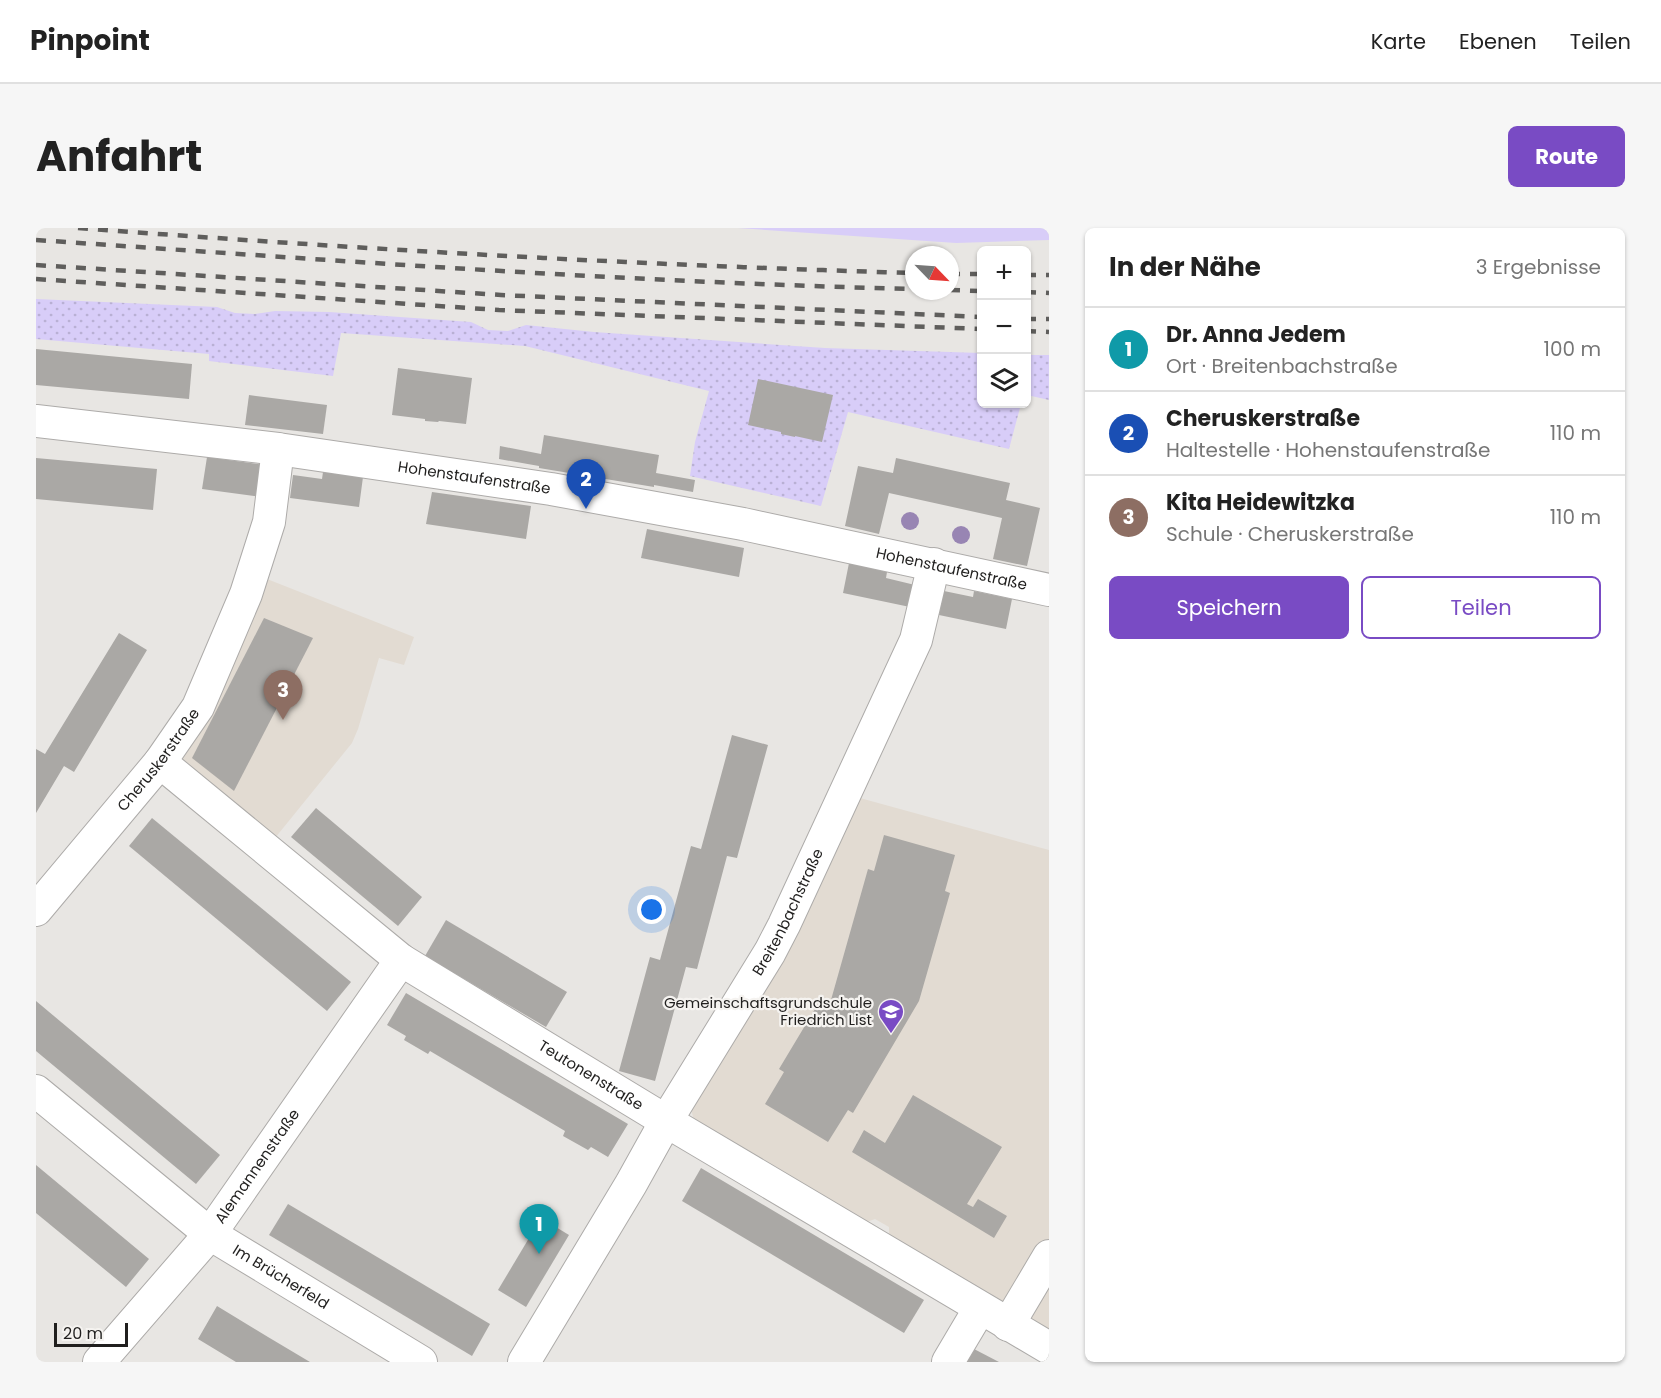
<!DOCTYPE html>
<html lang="de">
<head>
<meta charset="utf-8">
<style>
  :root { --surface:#fff; --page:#f6f6f6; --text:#222; --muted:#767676; --line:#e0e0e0; --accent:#794bc4 }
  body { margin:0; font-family:Poppins,sans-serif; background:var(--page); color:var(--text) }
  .controls { position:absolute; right:18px; top:18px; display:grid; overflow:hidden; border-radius:9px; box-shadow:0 2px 4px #0004 }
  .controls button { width:54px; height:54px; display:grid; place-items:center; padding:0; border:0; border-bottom:2px solid var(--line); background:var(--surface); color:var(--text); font:30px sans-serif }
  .compass { position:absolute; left:869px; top:18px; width:54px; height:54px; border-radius:50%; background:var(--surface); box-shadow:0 2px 4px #0004; rotate:115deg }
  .scale { position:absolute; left:18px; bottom:15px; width:74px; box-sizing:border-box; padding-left:6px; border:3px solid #201f1e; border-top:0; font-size:16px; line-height:21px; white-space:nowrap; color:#201f1e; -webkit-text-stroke:4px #f5f3f0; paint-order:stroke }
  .you { position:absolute; left:616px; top:682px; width:21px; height:21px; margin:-15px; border:4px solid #fff; border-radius:50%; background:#1a73e8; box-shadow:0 0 0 9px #1a73e833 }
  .badge { display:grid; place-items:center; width:39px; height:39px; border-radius:50%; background:var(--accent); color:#fff; font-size:20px; font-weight:700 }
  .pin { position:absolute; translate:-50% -50px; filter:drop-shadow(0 2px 3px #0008) }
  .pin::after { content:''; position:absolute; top:32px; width:21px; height:18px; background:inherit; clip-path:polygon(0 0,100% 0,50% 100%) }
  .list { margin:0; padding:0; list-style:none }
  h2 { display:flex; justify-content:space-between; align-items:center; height:78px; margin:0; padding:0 24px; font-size:26px }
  h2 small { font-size:20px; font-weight:400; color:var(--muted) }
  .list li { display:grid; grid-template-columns:39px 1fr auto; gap:18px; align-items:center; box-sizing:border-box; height:84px; padding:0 24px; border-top:2px solid var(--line) }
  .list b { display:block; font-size:22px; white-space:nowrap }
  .list p { margin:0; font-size:20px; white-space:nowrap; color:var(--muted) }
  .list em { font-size:20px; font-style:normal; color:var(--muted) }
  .actions { display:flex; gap:12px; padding:18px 24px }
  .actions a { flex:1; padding:14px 0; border:2px solid var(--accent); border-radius:9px; text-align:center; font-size:21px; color:var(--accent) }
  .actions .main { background:var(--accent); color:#fff }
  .icon { flex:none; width:33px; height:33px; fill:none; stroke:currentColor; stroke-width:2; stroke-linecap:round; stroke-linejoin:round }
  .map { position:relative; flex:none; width:1013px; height:1134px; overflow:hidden; border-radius:9px }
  header { display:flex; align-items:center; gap:36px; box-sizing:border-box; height:84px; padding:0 30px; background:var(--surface); border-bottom:2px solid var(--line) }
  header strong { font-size:28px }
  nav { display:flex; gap:33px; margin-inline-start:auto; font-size:21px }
  .intro { display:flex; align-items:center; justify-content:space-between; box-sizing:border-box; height:144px; padding:0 36px }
  h1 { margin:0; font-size:42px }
  .button { padding:15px 27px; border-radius:9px; background:var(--accent); color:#fff; font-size:21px; font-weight:700 }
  main { display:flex; gap:36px; padding:0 36px }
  aside { flex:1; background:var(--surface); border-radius:9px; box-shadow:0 2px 4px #0004 }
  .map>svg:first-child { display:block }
  .built { fill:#e2dbd2 }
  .park { fill:url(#park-dots) }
  .pitch { fill:#d8cdf8 }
  .building { fill:#aaa8a5 }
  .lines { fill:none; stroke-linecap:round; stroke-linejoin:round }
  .minor-casing { stroke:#adaba9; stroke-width:34 }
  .minor { stroke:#fff; stroke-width:32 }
  .rail { stroke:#5f5e5c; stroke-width:4.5; stroke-dasharray:10 10; stroke-linecap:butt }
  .tree { fill:#9885b3 }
  .labels { text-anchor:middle; stroke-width:4.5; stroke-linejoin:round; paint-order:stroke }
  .street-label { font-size:15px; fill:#201f1e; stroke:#f5f3f0 }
  .poi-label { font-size:15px; fill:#201f1e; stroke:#f5f3f0; text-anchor:end }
</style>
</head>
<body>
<header>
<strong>Pinpoint</strong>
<nav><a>Karte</a><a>Ebenen</a><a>Teilen</a></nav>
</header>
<div class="intro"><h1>Anfahrt</h1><a class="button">Route</a></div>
<main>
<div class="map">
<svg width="1013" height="1134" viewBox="0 0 1013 1134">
  <defs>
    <pattern id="park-dots" width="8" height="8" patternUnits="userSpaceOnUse" patternTransform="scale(1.5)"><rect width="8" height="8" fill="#d8cdf8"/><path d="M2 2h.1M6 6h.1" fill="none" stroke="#b9b0d4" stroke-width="1.8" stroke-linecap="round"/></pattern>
  </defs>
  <rect width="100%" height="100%" fill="#e8e6e3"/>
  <g class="built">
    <polygon points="231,351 378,409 368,437 343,430 322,501 316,515 235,615 143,532 175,483 194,445 220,381"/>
    <polygon points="824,570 1013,622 1013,1107 853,1010 853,999 839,991 828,995 660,899 654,878 776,672"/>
  </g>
  <g class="park">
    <polygon points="0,71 181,79 199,85 219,86 239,83 293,84 435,94 452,102 472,103 490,97 558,104 789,120 945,125 945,176 985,176 973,221 812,184 785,278 654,248 659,214 673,163 489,118 305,105 297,148 173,133 173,126 0,111"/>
    <polygon points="991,127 1013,127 1013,172 991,167"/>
  </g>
  <polygon class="pitch" points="702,0 1013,0 1013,12 920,15"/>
  <g class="building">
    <polygon points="0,121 156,136 153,171 0,157"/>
    <polygon points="362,140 436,150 430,196 403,193 402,194 389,193 389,191 356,187"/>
    <polygon points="722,151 797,167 786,214 759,208 759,209 745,206 745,204 712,197"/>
    <polygon points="213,167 291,177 287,206 209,197"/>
    <polygon points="508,207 623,227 620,245 659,252 657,264 618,257 618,259 503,240 503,238 463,231 464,218 505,226"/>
    <polygon points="171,229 229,237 225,269 166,261"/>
    <polygon points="0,230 121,241 117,282 0,271"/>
    <polygon points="860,230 974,255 970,272 1004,280 991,338 957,331 966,290 912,278 853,265 843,306 809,298 822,238 857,245"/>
    <polygon points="287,244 327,249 323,279 254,270 257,247 286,251"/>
    <polygon points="396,264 495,278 490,311 390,296"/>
    <polygon points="611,301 708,320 703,349 605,330"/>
    <polygon points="813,335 851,344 850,350 879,357 874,379 807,365"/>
    <polygon points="908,363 937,369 938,363 976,371 970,401 903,387"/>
    <polygon points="228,390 277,410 198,563 156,530"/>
    <polygon points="83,405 111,422 38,544 28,538 0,585 0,521 9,526"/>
    <polygon points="696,507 732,517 701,630 691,628 661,741 650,739 619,853 583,843 614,729 624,732 655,618 665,621"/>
    <polygon points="280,580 386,669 362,698 255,609"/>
    <polygon points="116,590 315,754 291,783 93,618"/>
    <polygon points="848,607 919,627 909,663 914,665 883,773 817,885 812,882 792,914 729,876 748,844 743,841 782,776 793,779 832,641 838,643"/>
    <polygon points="410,692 531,764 510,799 389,728"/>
    <polygon points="370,765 592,896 572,929 555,919 552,922 527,908 529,903 394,823 392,826 368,812 370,808 351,797"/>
    <polygon points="0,773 184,927 160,956 0,823"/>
    <polygon points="877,867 966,919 931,976 937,979 942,971 971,988 958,1010 816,924 828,902 849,915"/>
    <polygon points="0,937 113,1031 90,1059 0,985"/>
    <polygon points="665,940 888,1072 868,1105 646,973"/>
    <polygon points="252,976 454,1096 436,1128 233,1007"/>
    <polygon points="505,990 533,1007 490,1079 462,1062"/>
    <polygon points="181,1078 232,1109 274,1134 200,1134 162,1111"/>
    <polygon points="938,1121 963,1134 931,1134"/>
  </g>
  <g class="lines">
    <defs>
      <g id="minor">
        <path id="s1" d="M 0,193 L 242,221 L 515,261 L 707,296 L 1013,362"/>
        <path id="s2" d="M 124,534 L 365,732 L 630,893 L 1013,1120"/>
        <path id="s3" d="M 0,682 L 124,534 L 162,479 L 210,366 L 233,294 L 242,221"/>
        <path id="s4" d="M 0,863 L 174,1006 L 385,1134"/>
        <polyline points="972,1097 1013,1028"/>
        <path id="s5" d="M 63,1134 L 174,1006 L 365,732"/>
        <path id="s6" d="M 488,1134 L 595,956 L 630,893 L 734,724 L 748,697 L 880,412 L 898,336"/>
        <polyline points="912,1134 944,1080"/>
      </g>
    </defs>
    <use href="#minor" class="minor-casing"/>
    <use href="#minor" class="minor"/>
    <g class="rail">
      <path d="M 42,0 C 320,21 599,37 878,45"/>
      <path d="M 0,12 C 293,32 585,54 878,61"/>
      <polyline points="0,37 465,67 945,89"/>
      <polyline points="914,46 945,46"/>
      <polyline points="990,47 1013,47"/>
      <polyline points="0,51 463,82 945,101"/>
      <polyline points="914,62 945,63"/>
      <polyline points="990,64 1013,65"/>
      <polyline points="990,91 1013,91"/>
      <polyline points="990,103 1013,104"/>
    </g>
  </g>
  <g class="tree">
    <circle cx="874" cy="293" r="9"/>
    <circle cx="925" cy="307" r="9"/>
  </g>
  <defs>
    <symbol id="school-pin" viewBox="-11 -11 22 30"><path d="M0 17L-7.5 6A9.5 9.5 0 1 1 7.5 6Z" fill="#794bc4" stroke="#f5f3f0"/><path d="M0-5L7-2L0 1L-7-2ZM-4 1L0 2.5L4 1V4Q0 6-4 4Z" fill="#fff"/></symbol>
  </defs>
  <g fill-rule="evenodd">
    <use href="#school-pin" x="840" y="769" width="30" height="40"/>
  </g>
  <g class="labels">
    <g class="street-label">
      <text dy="5" stroke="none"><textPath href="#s1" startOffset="442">Hohenstaufenstraße</textPath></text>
      <text dy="5" stroke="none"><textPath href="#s1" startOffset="928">Hohenstaufenstraße</textPath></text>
      <text dy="5" stroke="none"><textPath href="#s3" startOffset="194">Cheruskerstraße</textPath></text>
      <text dy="5" stroke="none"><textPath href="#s6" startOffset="522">Breitenbachstraße</textPath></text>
      <text dy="5" stroke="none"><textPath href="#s2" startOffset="534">Teutonenstraße</textPath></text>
      <text dy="5" stroke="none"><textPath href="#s5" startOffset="252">Alemannenstraße</textPath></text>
      <text dy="5" stroke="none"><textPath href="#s4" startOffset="308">Im Brücherfeld</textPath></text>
    </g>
    <g class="poi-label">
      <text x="836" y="780">Gemeinschaftsgrundschule<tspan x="836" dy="17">Friedrich List</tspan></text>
    </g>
  </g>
</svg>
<div class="controls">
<button>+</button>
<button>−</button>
<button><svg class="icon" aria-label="layers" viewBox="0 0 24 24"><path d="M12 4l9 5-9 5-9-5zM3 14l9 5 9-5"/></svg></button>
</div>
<svg class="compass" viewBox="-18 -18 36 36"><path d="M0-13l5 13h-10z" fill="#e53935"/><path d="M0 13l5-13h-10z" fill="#767676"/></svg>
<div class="scale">20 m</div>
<div class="you"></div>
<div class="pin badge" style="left:503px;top:1026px;background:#0f9aa8">1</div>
<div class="pin badge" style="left:550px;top:281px;background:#1a4fb4">2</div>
<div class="pin badge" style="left:247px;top:492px;background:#8d6e63">3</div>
</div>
<aside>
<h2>In der Nähe<small>3 Ergebnisse</small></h2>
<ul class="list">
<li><span class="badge" style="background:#0f9aa8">1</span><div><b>Dr. Anna Jedem</b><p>Ort · Breitenbachstraße</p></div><em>100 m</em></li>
<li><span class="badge" style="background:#1a4fb4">2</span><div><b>Cheruskerstraße</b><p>Haltestelle · Hohenstaufenstraße</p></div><em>110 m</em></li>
<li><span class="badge" style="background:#8d6e63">3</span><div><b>Kita Heidewitzka</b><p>Schule · Cheruskerstraße</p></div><em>110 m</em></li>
</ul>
<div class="actions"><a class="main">Speichern</a><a>Teilen</a></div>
</aside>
</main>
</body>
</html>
